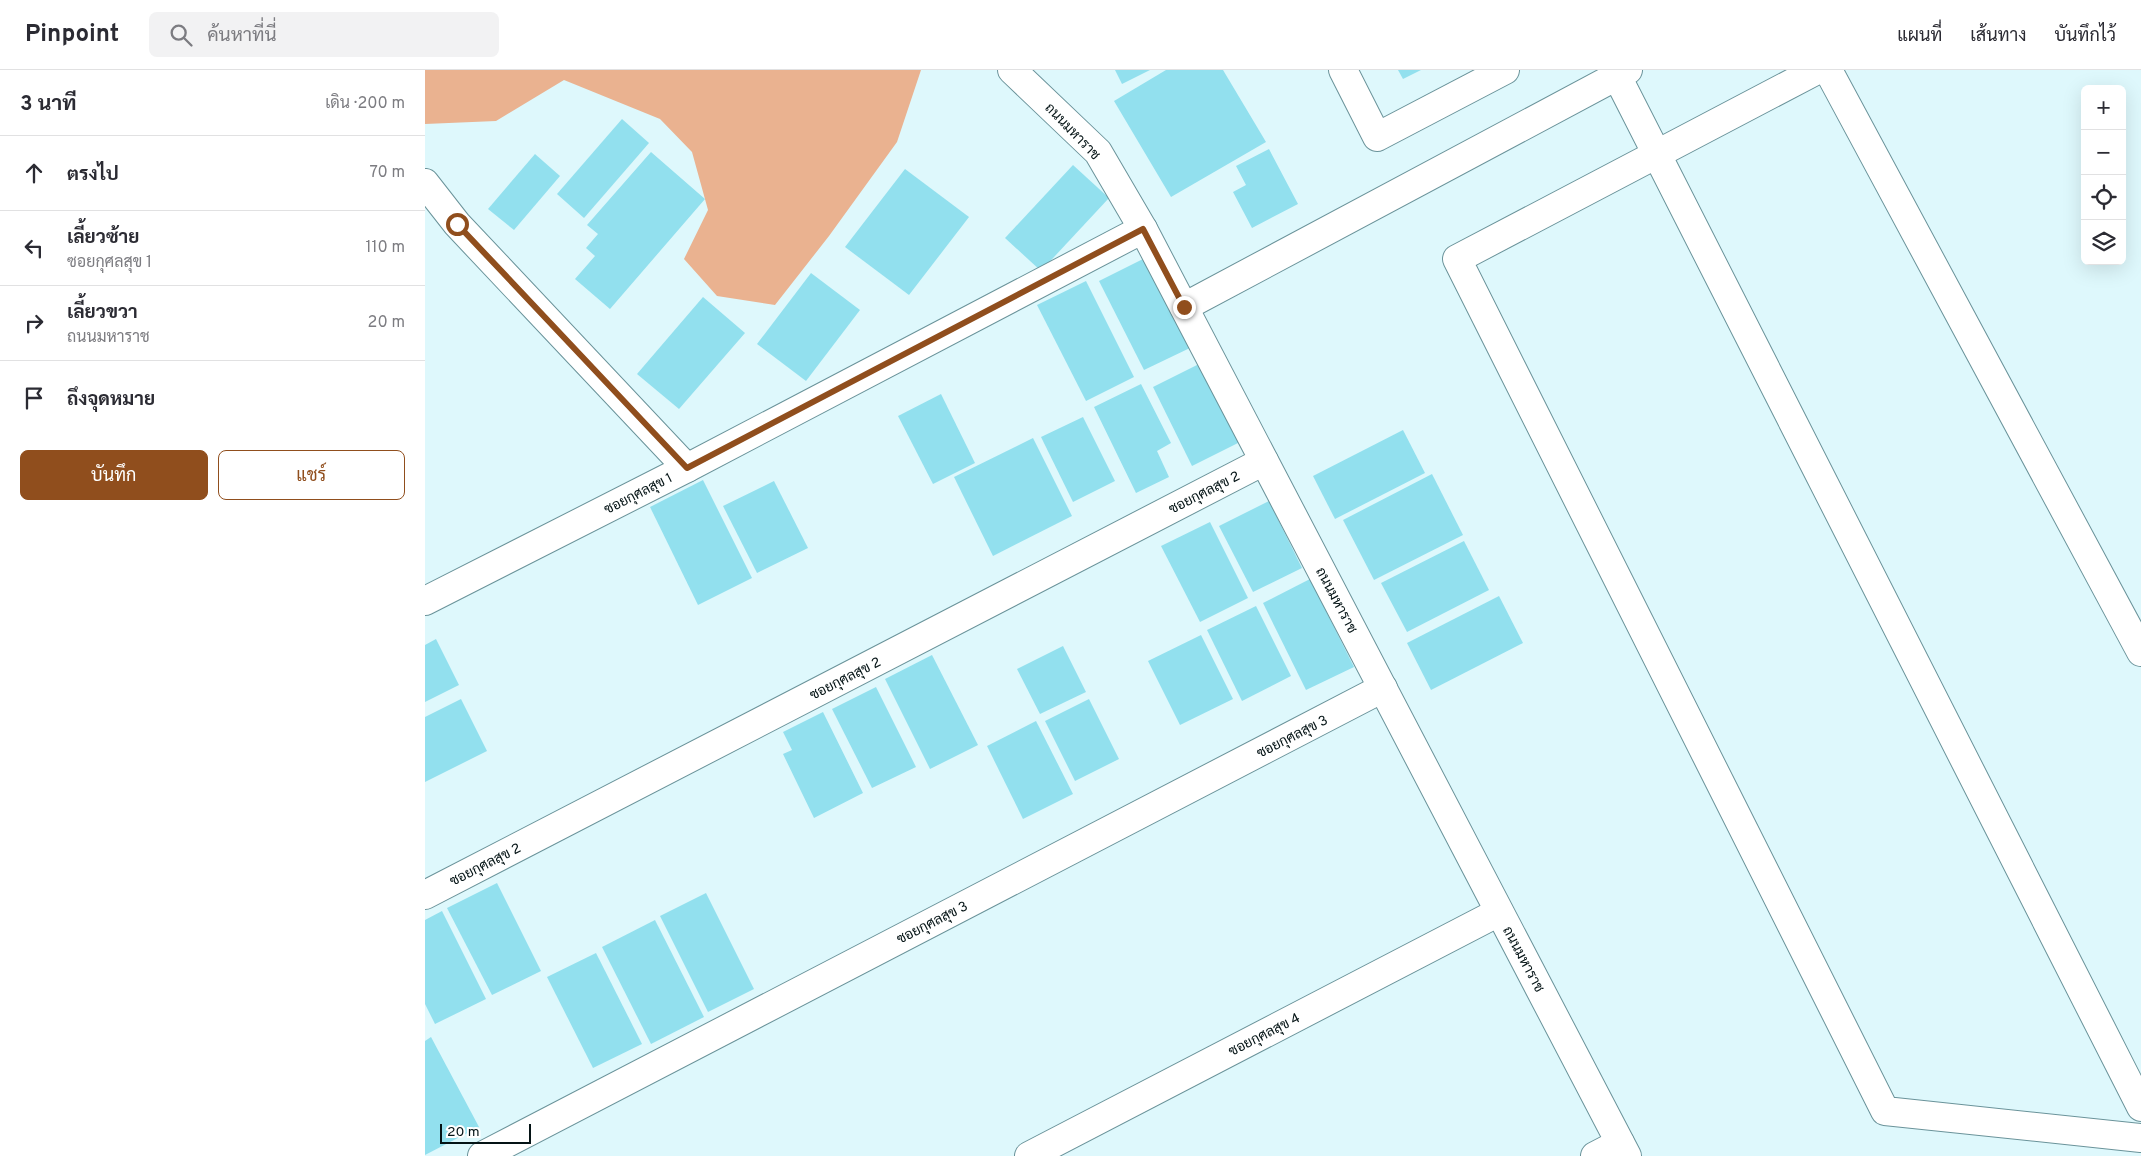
<!DOCTYPE html>
<html lang="th">
<head>
<meta charset="utf-8">
<style>
  :root { --surface:#fff; --page:#f2f2f3; --text:#2b2b33; --muted:#7c7c81; --line:#e1e1e2; --accent:#904e1d }
  body { margin:0; font-family:Overpass,Sarabun,sans-serif; background:var(--page); color:var(--text) }
  .controls { position:absolute; right:15px; top:15px; display:grid; overflow:hidden; border-radius:8px; box-shadow:0 5px 20px #0002 }
  .controls button { width:45px; height:45px; display:grid; place-items:center; padding:0; border:0; border-bottom:1px solid var(--line); background:var(--surface); color:var(--text); font:25px sans-serif }
  .scale { position:absolute; left:15px; bottom:12px; width:91px; box-sizing:border-box; padding-left:5px; border:2px solid #041315; border-top:0; font-size:14px; line-height:18px; white-space:nowrap; color:#041315; -webkit-text-stroke:4px #fff; paint-order:stroke }
  .stop { position:absolute; width:15px; height:15px; margin:-11px; border:4px solid #904e1d; border-radius:50%; background:#fff }
  .stop.end { background:#904e1d; border-color:#fff; box-shadow:0 1px 5px #0008 }
  .list { margin:0; padding:0; list-style:none }
  h2 { display:flex; justify-content:space-between; align-items:center; height:65px; margin:0; padding:0 20px; font-size:21px }
  h2 small { font-size:16px; font-weight:400; color:var(--muted) }
  .list li { display:grid; grid-template-columns:32px 1fr auto; gap:15px; align-items:center; box-sizing:border-box; height:75px; padding:0 20px; border-top:1px solid var(--line) }
  .list b { display:block; font-size:19px; white-space:nowrap }
  .list p { margin:0; font-size:16px; white-space:nowrap; color:var(--muted) }
  .list em { font-size:16px; font-style:normal; color:var(--muted) }
  .actions { display:flex; gap:10px; padding:15px 20px }
  .actions a { flex:1; padding:11px 0; border:1px solid var(--accent); border-radius:8px; text-align:center; font-size:18px; color:var(--accent) }
  .actions .main { background:var(--accent); color:#fff }
  .icon { flex:none; width:28px; height:28px; fill:none; stroke:currentColor; stroke-width:2; stroke-linecap:round; stroke-linejoin:round }
  .map { position:relative; flex:none; width:1716px; height:1086px; overflow:hidden }
  header { display:flex; align-items:center; gap:30px; box-sizing:border-box; height:70px; padding:0 25px; background:var(--surface); border-bottom:1px solid var(--line) }
  header strong { font-size:24px }
  nav { display:flex; gap:28px; margin-inline-start:auto; font-size:18px }
  .search { width:350px; height:45px; background:var(--page); display:flex; align-items:center; gap:12px; box-sizing:border-box; padding:0 18px; border-radius:8px; color:var(--muted); font-size:19px }
  main { display:flex }
  aside { flex:1; background:var(--surface) }
  .map>svg:first-child { display:block }
  .forest { fill:#eab290 }
  .building { fill:#92e0ee }
  .lines { fill:none; stroke-linecap:round; stroke-linejoin:round }
  .minor-casing { stroke:#6a939a; stroke-width:30 }
  .minor { stroke:#fff; stroke-width:28 }
  .route { stroke:#904e1d; stroke-width:6 }
  .labels { text-anchor:middle; stroke-width:4.5; stroke-linejoin:round; paint-order:stroke }
  .street-label { font-size:14px; fill:#041315; stroke:#fff }
</style>
</head>
<body>
<header>
<strong>Pinpoint</strong>
<div class="search"><svg class="icon" aria-label="search" viewBox="0 0 24 24"><circle cx="10" cy="10" r="6"/><path d="M15 15l6 6"/></svg>ค้นหาที่นี่</div>
<nav><a>แผนที่</a><a>เส้นทาง</a><a>บันทึกไว้</a></nav>
</header>
<main>
<aside>
<h2>3 นาที<small>เดิน · 200 m</small></h2>
<ul class="list">
<li><svg class="icon" aria-label="ahead" viewBox="0 0 24 24"><path d="M12 20V5M6 11l6-6 6 6"/></svg><div><b>ตรงไป</b></div><em>70 m</em></li>
<li><svg class="icon" aria-label="left" viewBox="0 0 24 24"><path d="M17 20v-9H6M10 6l-5 5 5 5"/></svg><div><b>เลี้ยวซ้าย</b><p>ซอยกุศลสุข 1</p></div><em>110 m</em></li>
<li><svg class="icon" aria-label="right" viewBox="0 0 24 24"><path d="M7 20v-9h11M14 6l5 5-5 5"/></svg><div><b>เลี้ยวขวา</b><p>ถนนมหาราช</p></div><em>20 m</em></li>
<li><svg class="icon" aria-label="arrive" viewBox="0 0 24 24"><path d="M6 21V4h12l-3 4 3 4H6"/></svg><div><b>ถึงจุดหมาย</b></div></li>
</ul>
<div class="actions"><a class="main">บันทึก</a><a>แชร์</a></div>
</aside>
<div class="map">
<svg width="1716" height="1086" viewBox="0 0 1716 1086">
  <rect width="100%" height="100%" fill="#def8fc"/>
  <polygon class="forest" points="0,0 496,0 472,72 404,166 350,235 292,226 259,189 283,140 267,82 235,49 139,10 71,51 0,54"/>
  <g class="building">
    <polygon points="690,0 725,0 697,14"/>
    <polygon points="741,0 798,0 841,72 746,127 689,31"/>
    <polygon points="973,0 996,0 978,9"/>
    <polygon points="197,49 224,73 159,148 132,124"/>
    <polygon points="844,79 873,134 827,158 808,122 821,115 811,96"/>
    <polygon points="226,82 280,129 185,239 150,209 170,186 161,178 173,164 162,155"/>
    <polygon points="110,84 135,106 89,160 63,139"/>
    <polygon points="648,95 684,128 616,201 580,168"/>
    <polygon points="480,99 544,147 484,225 420,177"/>
    <polygon points="722,187 767,277 719,300 674,211"/>
    <polygon points="386,203 435,240 381,311 332,274"/>
    <polygon points="661,211 709,307 661,331 612,235"/>
    <polygon points="278,227 320,263 254,339 212,304"/>
    <polygon points="778,292 817,371 767,396 728,317"/>
    <polygon points="716,314 746,373 732,381 744,407 711,423 669,337"/>
    <polygon points="516,324 550,393 508,414 473,346"/>
    <polygon points="658,347 690,411 648,432 616,367"/>
    <polygon points="978,360 1000,403 910,449 888,406"/>
    <polygon points="608,368 647,446 568,486 529,407"/>
    <polygon points="1007,404 1038,465 949,510 918,450"/>
    <polygon points="278,410 327,508 273,535 225,437"/>
    <polygon points="349,411 383,478 332,503 298,436"/>
    <polygon points="844,431 877,498 828,522 794,456"/>
    <polygon points="785,452 823,528 775,552 736,476"/>
    <polygon points="1039,471 1064,520 982,562 956,513"/>
    <polygon points="885,509 929,597 881,620 838,533"/>
    <polygon points="1074,526 1098,573 1006,620 982,573"/>
    <polygon points="831,536 866,606 817,631 782,560"/>
    <polygon points="776,565 808,629 755,655 723,591"/>
    <polygon points="11,569 34,615 0,632 0,575"/>
    <polygon points="638,576 661,622 615,644 592,599"/>
    <polygon points="507,585 553,675 505,699 460,609"/>
    <polygon points="451,617 491,697 447,718 407,639"/>
    <polygon points="36,629 62,681 0,712 0,647"/>
    <polygon points="664,629 694,689 650,711 620,651"/>
    <polygon points="398,642 438,723 389,748 358,684 367,680 358,662"/>
    <polygon points="611,651 648,724 598,749 562,676"/>
    <polygon points="72,813 116,901 67,925 22,838"/>
    <polygon points="281,823 329,919 283,942 235,846"/>
    <polygon points="17,841 61,929 10,954 0,934 0,850"/>
    <polygon points="230,850 279,947 226,974 177,877"/>
    <polygon points="171,883 217,974 168,998 122,907"/>
    <polygon points="6,967 54,1057 0,1085 0,971"/>
  </g>
  <g class="lines">
    <defs>
      <g id="minor">
        <polyline points="587,0 673,82 718,159 1202,1086"/>
        <polyline points="918,0 952,67 1080,0"/>
        <polyline points="1392,0 1032,189 1460,1041 1716,1068"/>
        <polyline points="1403,0 1716,582"/>
        <polyline points="1192,6 1716,1037"/>
        <polyline points="0,113 32,154 262,398"/>
        <polyline points="759,237 1203,0"/>
        <polyline points="0,531 262,398 718,159"/>
        <polyline points="0,825 839,391"/>
        <polyline points="57,1086 958,618"/>
        <polyline points="604,1086 1074,842"/>
        <polyline points="1170,1086 1195,1073"/>
      </g>
    </defs>
    <use href="#minor" class="minor-casing"/>
    <use href="#minor" class="minor"/>
  </g>
  <g class="lines">
    <polyline class="route" points="32,154 262,398 718,159 759,237"/>
  </g>
  <g class="labels">
    <g class="street-label">
      <text transform="translate(648 61) rotate(46)" y="5">ถนนมหาราช</text>
      <text transform="translate(779 422) rotate(-27)" y="5">ซอยกุศลสุข 2</text>
      <text transform="translate(213 423) rotate(-27)" y="5">ซอยกุศลสุข 1</text>
      <text transform="translate(912 530) rotate(62)" y="5">ถนนมหาราช</text>
      <text transform="translate(420 608) rotate(-27)" y="5">ซอยกุศลสุข 2</text>
      <text transform="translate(867 666) rotate(-27)" y="5">ซอยกุศลสุข 3</text>
      <text transform="translate(60 794) rotate(-27)" y="5">ซอยกุศลสุข 2</text>
      <text transform="translate(507 852) rotate(-27)" y="5">ซอยกุศลสุข 3</text>
      <text transform="translate(1099 889) rotate(62)" y="5">ถนนมหาราช</text>
      <text transform="translate(839 964) rotate(-27)" y="5">ซอยกุศลสุข 4</text>
    </g>
  </g>
</svg>
<div class="controls">
<button>+</button>
<button>−</button>
<button><svg class="icon" aria-label="locate" viewBox="0 0 24 24"><circle cx="12" cy="12" r="6"/><path d="M12 2v4M12 18v4M2 12h4M18 12h4"/></svg></button>
<button><svg class="icon" aria-label="layers" viewBox="0 0 24 24"><path d="M12 4l9 5-9 5-9-5zM3 14l9 5 9-5"/></svg></button>
</div>
<div class="scale">20 m</div>
<div class="stop" style="left:32px;top:154px"></div>
<div class="stop end" style="left:759px;top:237px"></div>
</div>
</main>
</body>
</html>
